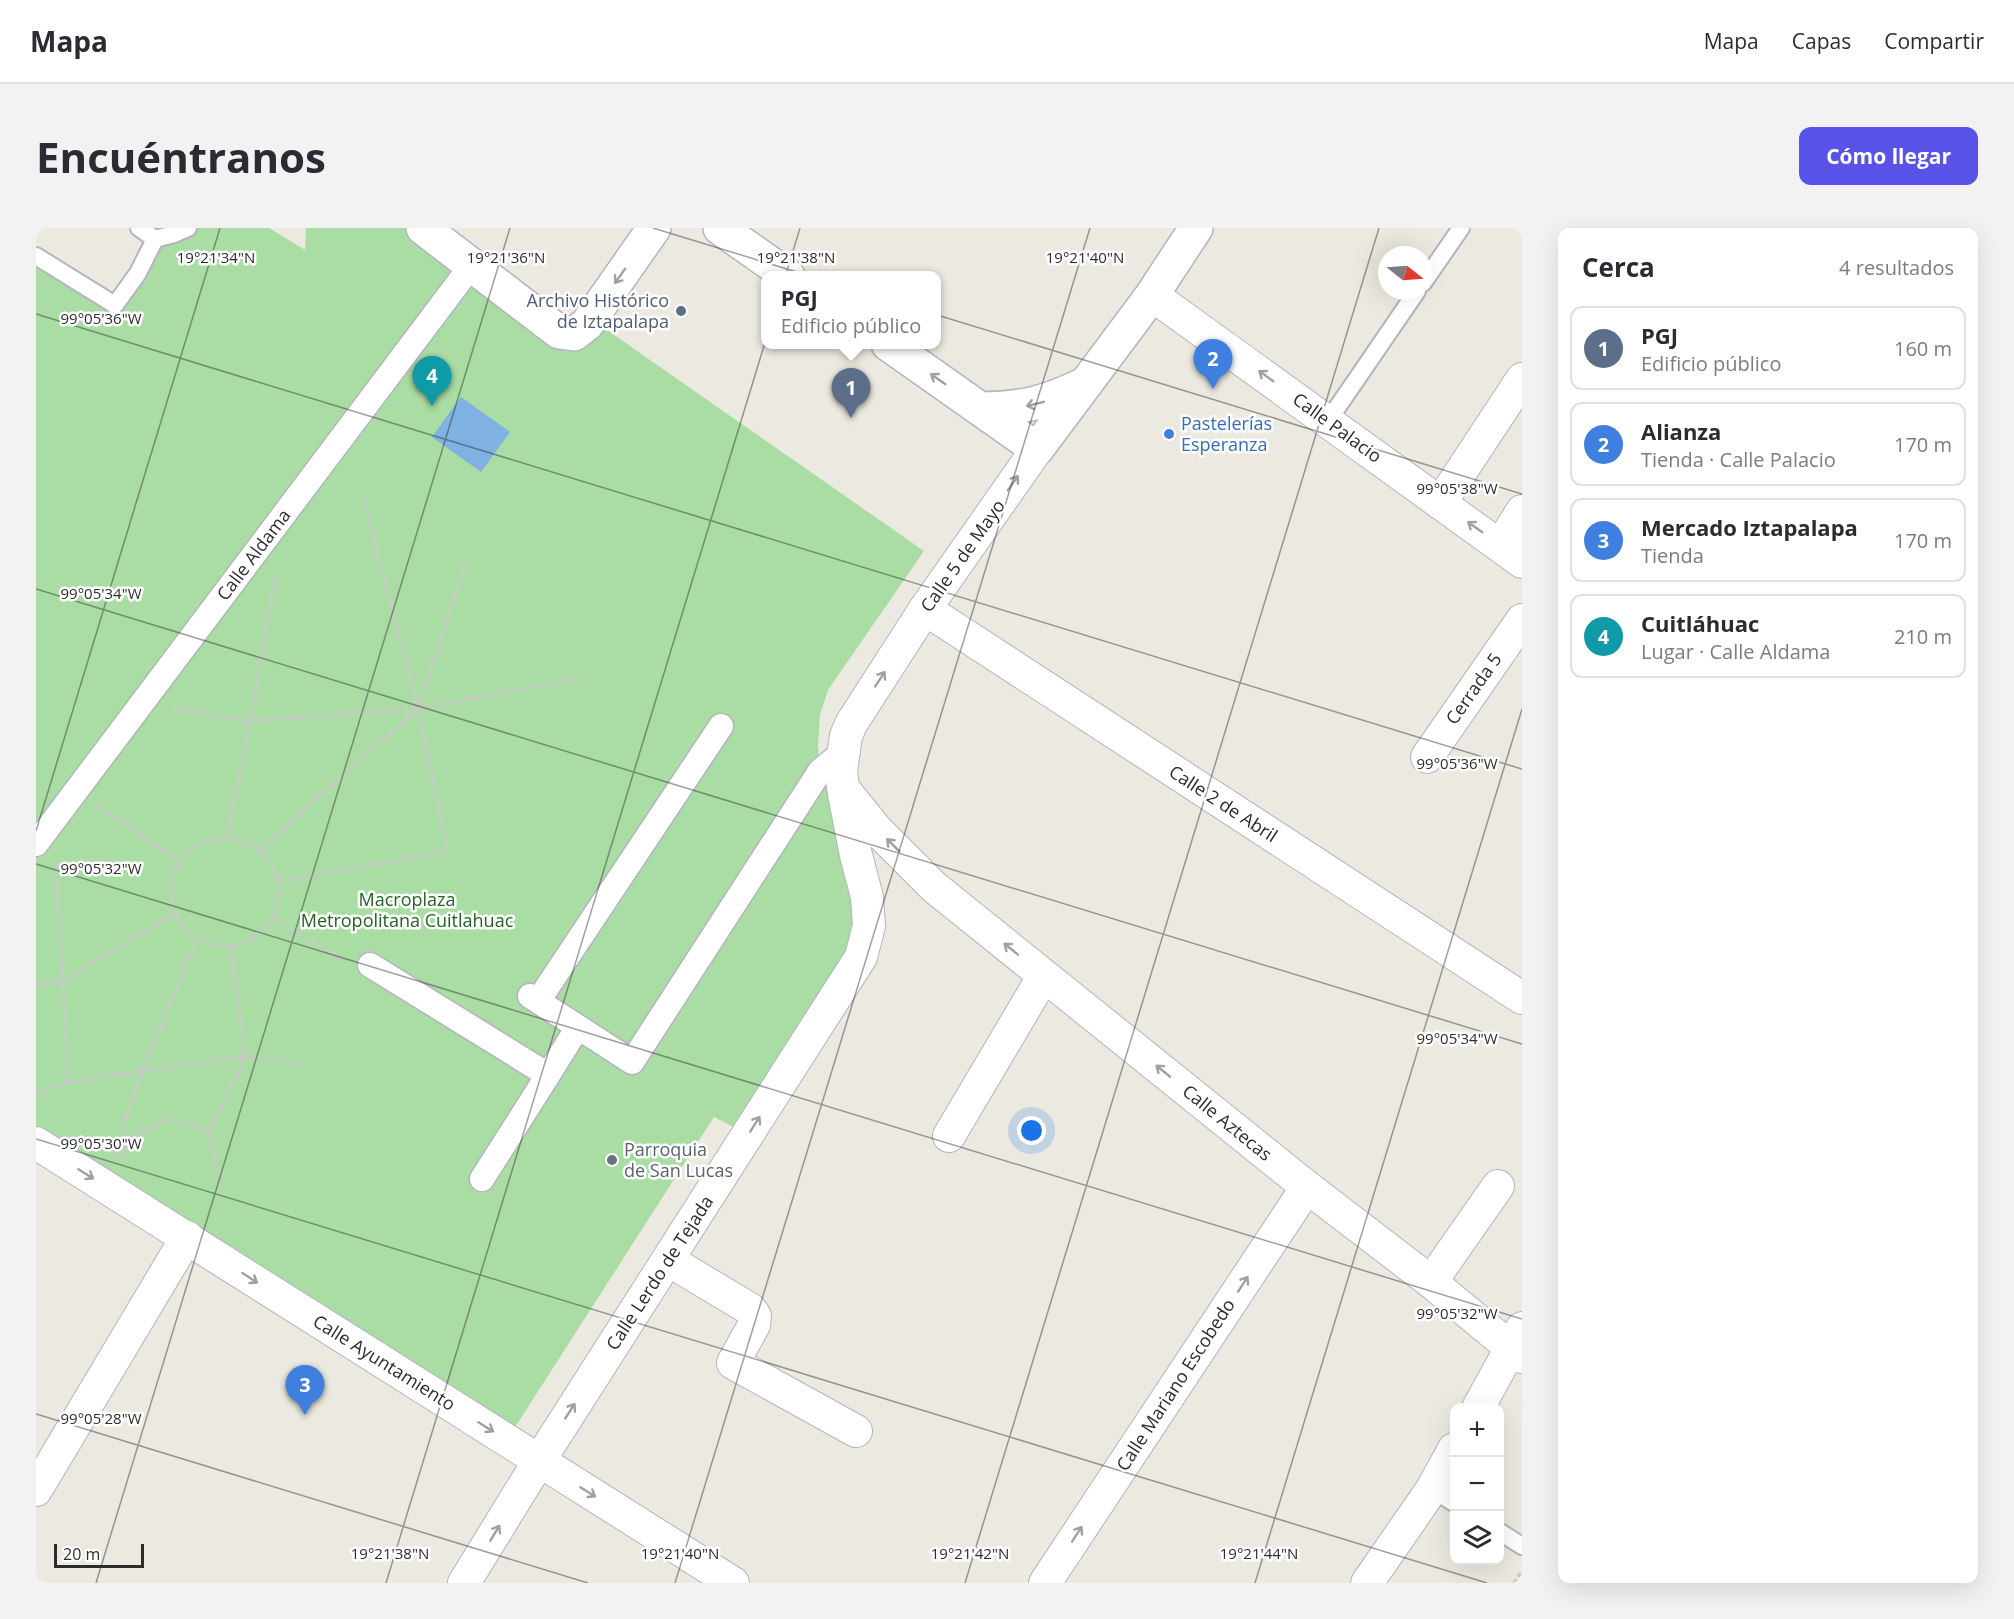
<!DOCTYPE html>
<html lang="es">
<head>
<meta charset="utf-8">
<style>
  :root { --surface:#fff; --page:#f2f2f3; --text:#2b2b33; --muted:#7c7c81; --line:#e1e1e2; --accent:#5852e8 }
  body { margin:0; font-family:"Open Sans",sans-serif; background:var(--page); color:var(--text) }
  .controls { position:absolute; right:18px; bottom:18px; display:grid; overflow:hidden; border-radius:12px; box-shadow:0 6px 24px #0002 }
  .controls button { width:54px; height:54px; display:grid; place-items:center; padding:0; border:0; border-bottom:2px solid var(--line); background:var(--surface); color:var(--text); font:30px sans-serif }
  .compass { position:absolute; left:1342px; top:18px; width:54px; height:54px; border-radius:50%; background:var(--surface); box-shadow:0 6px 24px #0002; rotate:107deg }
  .scale { position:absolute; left:18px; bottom:15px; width:90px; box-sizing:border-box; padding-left:6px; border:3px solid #2c2c2c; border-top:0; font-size:16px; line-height:21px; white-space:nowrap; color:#2c2c2c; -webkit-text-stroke:4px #fff; paint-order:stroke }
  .you { position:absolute; left:996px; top:903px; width:21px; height:21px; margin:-15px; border:4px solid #fff; border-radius:50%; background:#1a73e8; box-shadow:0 0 0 9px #1a73e833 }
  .badge { display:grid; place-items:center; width:39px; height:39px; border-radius:50%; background:var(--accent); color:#fff; font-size:20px; font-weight:700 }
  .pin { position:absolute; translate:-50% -50px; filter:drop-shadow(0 2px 3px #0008) }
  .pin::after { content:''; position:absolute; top:32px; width:21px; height:18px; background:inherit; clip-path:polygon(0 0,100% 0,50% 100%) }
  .popup { position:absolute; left:725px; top:43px; width:180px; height:78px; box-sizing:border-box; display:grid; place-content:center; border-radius:12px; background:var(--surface); filter:drop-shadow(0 2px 4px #0005); font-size:20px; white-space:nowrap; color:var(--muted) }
  .popup b { font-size:22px; color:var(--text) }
  .popup::after { content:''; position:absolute; left:50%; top:100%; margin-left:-12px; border:12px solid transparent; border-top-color:var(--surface) }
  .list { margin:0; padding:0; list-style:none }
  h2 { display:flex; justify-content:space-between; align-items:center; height:78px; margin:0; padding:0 24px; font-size:26px }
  h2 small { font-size:20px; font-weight:400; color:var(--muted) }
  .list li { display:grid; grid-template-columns:39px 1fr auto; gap:18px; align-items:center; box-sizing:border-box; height:84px; margin:0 12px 12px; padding:0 12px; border:2px solid var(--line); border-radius:12px }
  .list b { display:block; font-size:22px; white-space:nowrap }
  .list p { margin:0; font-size:20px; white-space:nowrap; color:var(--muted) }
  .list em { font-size:20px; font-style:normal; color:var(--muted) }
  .icon { flex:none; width:33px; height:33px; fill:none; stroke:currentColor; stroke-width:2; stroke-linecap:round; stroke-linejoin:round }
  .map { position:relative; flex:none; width:1486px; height:1355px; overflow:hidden; border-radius:12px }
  header { display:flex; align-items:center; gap:36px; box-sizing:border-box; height:84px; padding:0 30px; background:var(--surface); border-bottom:2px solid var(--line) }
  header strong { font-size:28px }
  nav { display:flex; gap:33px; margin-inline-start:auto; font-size:21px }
  .intro { display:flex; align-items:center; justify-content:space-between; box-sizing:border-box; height:144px; padding:0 36px }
  h1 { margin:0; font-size:42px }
  .button { padding:15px 27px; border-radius:12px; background:var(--accent); color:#fff; font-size:21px; font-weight:700 }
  main { display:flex; gap:36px; padding:0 36px }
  aside { flex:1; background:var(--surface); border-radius:12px; box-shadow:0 6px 24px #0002 }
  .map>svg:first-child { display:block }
  .green { fill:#a9dda3 }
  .water { fill:#7fb1e3 }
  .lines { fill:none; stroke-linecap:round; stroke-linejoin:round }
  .service-casing { stroke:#b4b4be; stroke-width:20 }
  .pedestrian-casing { stroke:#b4b4be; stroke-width:27 }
  .minor-casing { stroke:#b4b4be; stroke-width:34 }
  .tertiary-casing { stroke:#b4b4be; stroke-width:36 }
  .path { stroke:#c8c8c8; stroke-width:4; stroke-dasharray:4.5 3; stroke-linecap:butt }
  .service { stroke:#fff; stroke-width:16 }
  .pedestrian { stroke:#fff; stroke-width:24 }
  .minor { stroke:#fff; stroke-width:32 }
  .tertiary { stroke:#fff; stroke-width:33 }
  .oneway { stroke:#a0a0a0 }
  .ticks { fill:none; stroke:#2c2c2c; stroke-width:1.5; stroke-opacity:0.45 }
  .service-dot { fill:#5c6f8a; stroke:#fff; stroke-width:2 }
  .shop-dot { fill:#3f7fe0; stroke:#fff; stroke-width:2 }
  .worship-dot { fill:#6b7280; stroke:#fff; stroke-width:2 }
  .labels { text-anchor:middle; stroke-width:5; stroke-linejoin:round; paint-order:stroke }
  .service-label { font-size:18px; fill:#4e5e75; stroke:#fff; text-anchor:end }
  .shop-label { font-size:18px; fill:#366cbe; stroke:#fff; text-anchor:start }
  .street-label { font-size:18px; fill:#2c2c2c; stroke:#fff }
  .park-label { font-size:18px; fill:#236324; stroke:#fff }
  .worship-label { font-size:18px; fill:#5b616d; stroke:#fff; text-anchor:start }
  .ticks-label { font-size:15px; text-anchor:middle; fill:#2c2c2c; stroke:#fff; stroke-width:5; stroke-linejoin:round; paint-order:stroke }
</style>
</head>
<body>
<header>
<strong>Mapa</strong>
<nav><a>Mapa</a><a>Capas</a><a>Compartir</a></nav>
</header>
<div class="intro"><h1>Encuéntranos</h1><a class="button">Cómo llegar</a></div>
<main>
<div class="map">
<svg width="1486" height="1355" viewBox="0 0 1486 1355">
  <rect width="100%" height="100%" fill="#eceae0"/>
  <polygon class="green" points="159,0 233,0 269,22 270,0 373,0 526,118 561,95 888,323 792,462 784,487 782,517 784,543 794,569 825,697 707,904 678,889 476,1204 0,904 0,27 81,79 114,25"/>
  <polygon class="water" points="425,169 474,204 445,244 396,209"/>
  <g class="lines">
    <defs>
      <g id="service">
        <polyline points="103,0 119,11"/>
        <polyline points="0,28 79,77 102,45 119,11 138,6 152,0"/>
        <polyline points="1387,55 1425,0"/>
        <polyline points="1292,193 1381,63"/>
        <polyline points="1396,1261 1418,1275"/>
        <polyline points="1464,1304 1486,1318"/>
      </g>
      <g id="pedestrian">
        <polyline points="0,616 435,38"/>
        <polyline points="334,737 512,847 542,799 596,834 775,557 784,543 808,523"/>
        <polyline points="494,768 542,799"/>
        <polyline points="502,773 685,498"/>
        <polyline points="446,951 512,847"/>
      </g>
      <g id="minor">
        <polyline points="1116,67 1486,334"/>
        <polyline points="1001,221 889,381 815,496 810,508 805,543 807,560 840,601 898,659 1271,959 1395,1054 1486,1129"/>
        <polyline points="1405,274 1486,151"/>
        <polyline points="1465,317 1486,283"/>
        <polyline points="889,381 1486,770"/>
        <polyline points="1391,529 1486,392"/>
        <polyline points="913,908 1000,761 1009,749"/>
        <polyline points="0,915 697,1355"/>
        <polyline points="632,1032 714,1081 719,1088 718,1097 697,1135 820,1203"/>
        <polyline points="1395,1054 1462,958"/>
        <polyline points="1442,1180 1486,1100"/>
        <polyline points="0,1262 151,1009"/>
        <polyline points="428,1355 503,1233 825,729 833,698 831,669 820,627 808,566"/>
        <polyline points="1009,1355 1271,959"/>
        <polyline points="1331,1355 1396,1261 1418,1221"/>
      </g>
      <g id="tertiary">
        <polyline points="387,0 523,104 538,106 551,96 618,0"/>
        <polyline points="684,0 752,48"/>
        <polyline points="852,116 1001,221 1116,67 1160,0"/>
        <path d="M 945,181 C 989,180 1009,175 1049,156"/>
      </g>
    </defs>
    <use href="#service" class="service-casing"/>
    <use href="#pedestrian" class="pedestrian-casing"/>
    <use href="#minor" class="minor-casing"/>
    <use href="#tertiary" class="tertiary-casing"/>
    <g class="path">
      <polyline points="137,480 214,493 382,480 546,450"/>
      <polyline points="61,577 144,634"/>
      <polyline points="191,610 214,493 240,344"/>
      <circle cx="189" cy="664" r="54"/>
      <polyline points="224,622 382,480 430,334"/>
      <polyline points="19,634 33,854 209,828 267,837"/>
      <polyline points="243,654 412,623 382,480 327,269"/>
      <polyline points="237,689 308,733"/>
      <polyline points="0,758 27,753 140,685"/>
      <polyline points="0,865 33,854"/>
      <polyline points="77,927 106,843 162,710"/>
      <polyline points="81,932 97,908 116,898 135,891 173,903"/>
      <polyline points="185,959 173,903 209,828 195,718"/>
      <polyline points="1478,1355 1486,1343"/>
    </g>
    <use href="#service" class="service"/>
    <use href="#pedestrian" class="pedestrian"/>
    <use href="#minor" class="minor"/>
    <use href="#tertiary" class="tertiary"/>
  </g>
  <defs><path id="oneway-shaft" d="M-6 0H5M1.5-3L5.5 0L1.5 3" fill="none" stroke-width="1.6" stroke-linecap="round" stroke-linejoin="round" transform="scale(1.5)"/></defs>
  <g class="oneway">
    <use href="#oneway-shaft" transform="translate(584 48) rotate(125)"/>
    <use href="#oneway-shaft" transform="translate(1230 148) rotate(-144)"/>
    <use href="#oneway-shaft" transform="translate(902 151) rotate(-145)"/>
    <use href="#oneway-shaft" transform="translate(999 176) rotate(166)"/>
    <use href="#oneway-shaft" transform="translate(977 255) rotate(-55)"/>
    <use href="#oneway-shaft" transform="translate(1439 299) rotate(-145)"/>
    <use href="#oneway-shaft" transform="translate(844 451) rotate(-57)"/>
    <use href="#oneway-shaft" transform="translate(857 617) rotate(-135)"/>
    <use href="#oneway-shaft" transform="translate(975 721) rotate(-141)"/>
    <use href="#oneway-shaft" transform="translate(1127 843) rotate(-141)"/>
    <use href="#oneway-shaft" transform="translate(719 896) rotate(-58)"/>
    <use href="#oneway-shaft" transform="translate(50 946) rotate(32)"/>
    <use href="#oneway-shaft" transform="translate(214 1050) rotate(33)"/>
    <use href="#oneway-shaft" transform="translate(1207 1056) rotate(-57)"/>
    <use href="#oneway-shaft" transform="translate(534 1183) rotate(-57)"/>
    <use href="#oneway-shaft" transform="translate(450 1199) rotate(32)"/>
    <use href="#oneway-shaft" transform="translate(552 1264) rotate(32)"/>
    <use href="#oneway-shaft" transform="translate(459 1305) rotate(-59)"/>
    <use href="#oneway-shaft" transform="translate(1041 1306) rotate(-57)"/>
  </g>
  <path class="ticks" d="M 617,0 L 1486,266M 0,86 L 1486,541M 0,361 L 1486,816M 0,603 L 184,0M 0,636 L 1486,1091M 0,911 L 1451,1355M 0,1186 L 552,1355M 60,1355 L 474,0M 350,1355 L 764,0M 639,1355 L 1054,0M 929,1355 L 1343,0M 1219,1355 L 1486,481"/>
  <circle class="service-dot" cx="645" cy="83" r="6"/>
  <circle class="shop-dot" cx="1133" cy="206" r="6"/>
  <circle class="worship-dot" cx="576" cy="932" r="6"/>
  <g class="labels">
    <g class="service-label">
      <text x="633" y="79">Archivo Histórico<tspan x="633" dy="21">de Iztapalapa</tspan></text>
    </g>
    <g class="shop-label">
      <text x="1145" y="202">Pastelerías<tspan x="1145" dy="21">Esperanza</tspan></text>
    </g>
    <g class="street-label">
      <text transform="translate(1301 200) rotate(36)" y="6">Calle Palacio</text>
      <text transform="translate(218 327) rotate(-53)" y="6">Calle Aldama</text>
      <text transform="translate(927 328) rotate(-55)" y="6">Calle 5 de Mayo</text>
      <text transform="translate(1438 461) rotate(-55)" y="6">Cerrada 5</text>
      <text transform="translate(1187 576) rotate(33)" y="6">Calle 2 de Abril</text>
      <text transform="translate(1191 895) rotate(39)" y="6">Calle Aztecas</text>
      <text transform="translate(624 1045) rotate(-57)" y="6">Calle Lerdo de Tejada</text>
      <text transform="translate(348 1135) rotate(32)" y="6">Calle Ayuntamiento</text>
      <text transform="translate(1140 1157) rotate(-57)" y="6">Calle Mariano Escobedo</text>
    </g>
    <g class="park-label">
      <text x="371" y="678">Macroplaza<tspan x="371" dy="21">Metropolitana Cuitlahuac</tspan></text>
    </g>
    <g class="worship-label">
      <text x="588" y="928">Parroquia<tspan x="588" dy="21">de San Lucas</tspan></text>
    </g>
  </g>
  <g class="ticks-label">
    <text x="180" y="35">19°21'34"N</text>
    <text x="470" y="35">19°21'36"N</text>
    <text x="760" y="35">19°21'38"N</text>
    <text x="1049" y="35">19°21'40"N</text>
    <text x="65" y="96">99°05'36"W</text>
    <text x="1421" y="266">99°05'38"W</text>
    <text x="65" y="371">99°05'34"W</text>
    <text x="1421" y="541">99°05'36"W</text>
    <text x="65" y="646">99°05'32"W</text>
    <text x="1421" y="816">99°05'34"W</text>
    <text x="65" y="921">99°05'30"W</text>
    <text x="1421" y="1091">99°05'32"W</text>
    <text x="65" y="1196">99°05'28"W</text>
    <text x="354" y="1331">19°21'38"N</text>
    <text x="644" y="1331">19°21'40"N</text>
    <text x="934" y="1331">19°21'42"N</text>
    <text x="1223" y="1331">19°21'44"N</text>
  </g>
</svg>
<div class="controls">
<button>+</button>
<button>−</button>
<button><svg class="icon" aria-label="layers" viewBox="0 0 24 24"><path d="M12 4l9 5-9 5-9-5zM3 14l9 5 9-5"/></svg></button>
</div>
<svg class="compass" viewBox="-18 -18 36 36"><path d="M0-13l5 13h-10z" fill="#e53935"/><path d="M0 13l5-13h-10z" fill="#7c7c81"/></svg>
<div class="scale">20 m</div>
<div class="you"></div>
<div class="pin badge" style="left:815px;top:190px;background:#5c6f8a">1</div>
<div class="popup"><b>PGJ</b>Edificio público</div>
<div class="pin badge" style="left:1177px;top:161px;background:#3f7fe0">2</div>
<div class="pin badge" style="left:269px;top:1187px;background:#3f7fe0">3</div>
<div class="pin badge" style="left:396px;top:178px;background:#0f9aa8">4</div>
</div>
<aside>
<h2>Cerca<small>4 resultados</small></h2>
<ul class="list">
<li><span class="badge" style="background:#5c6f8a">1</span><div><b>PGJ</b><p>Edificio público</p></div><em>160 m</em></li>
<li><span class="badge" style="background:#3f7fe0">2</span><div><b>Alianza</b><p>Tienda · Calle Palacio</p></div><em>170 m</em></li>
<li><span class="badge" style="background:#3f7fe0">3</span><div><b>Mercado Iztapalapa</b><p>Tienda</p></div><em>170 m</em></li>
<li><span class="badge" style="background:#0f9aa8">4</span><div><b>Cuitláhuac</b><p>Lugar · Calle Aldama</p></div><em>210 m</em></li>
</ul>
</aside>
</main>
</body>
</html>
